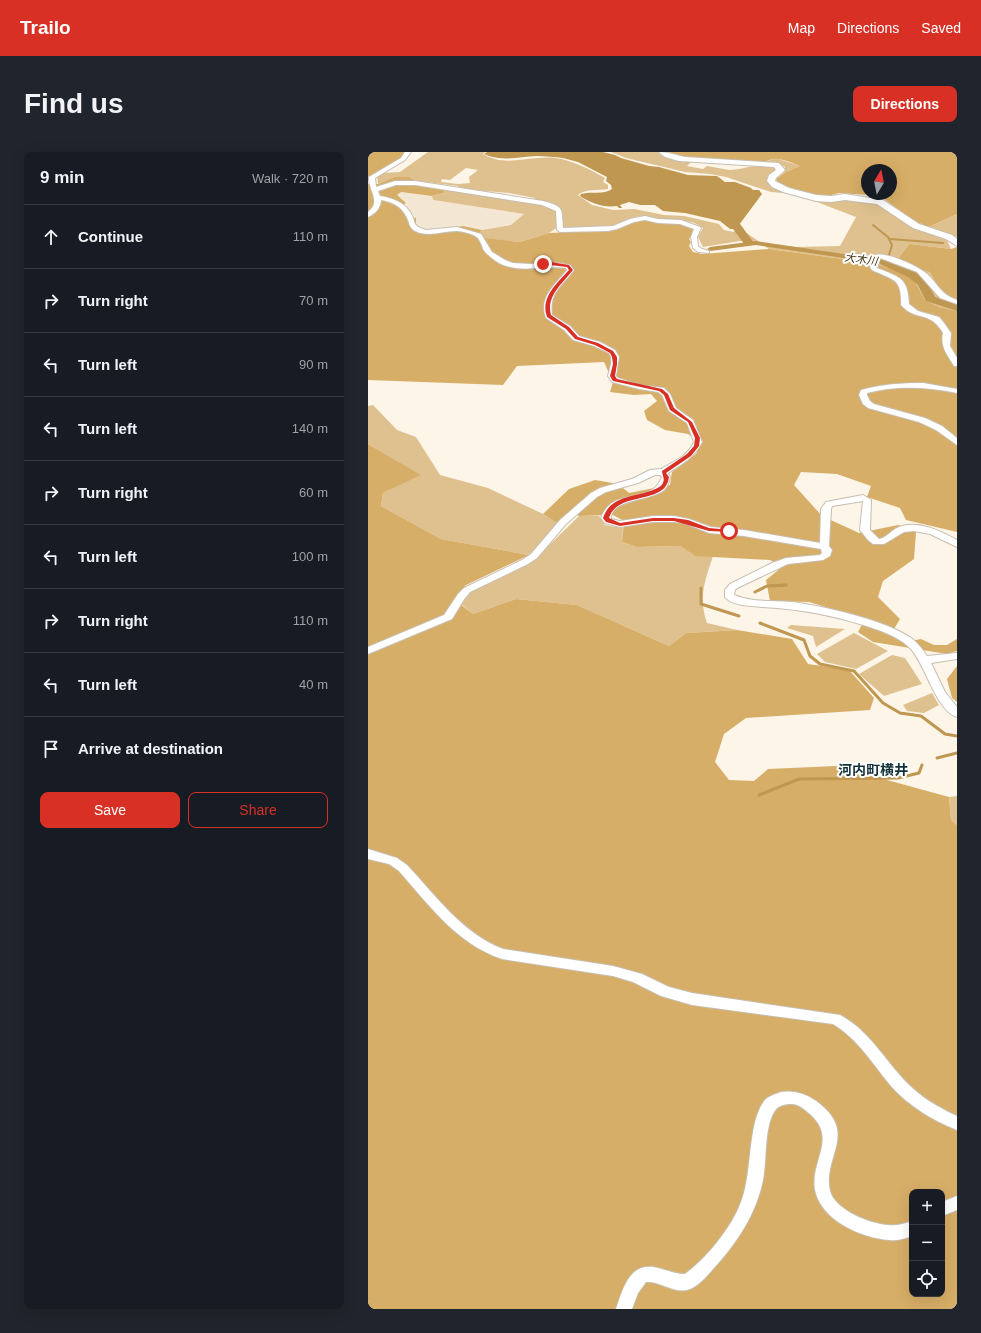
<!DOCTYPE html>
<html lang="en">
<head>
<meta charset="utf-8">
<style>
  :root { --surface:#171b24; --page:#20242c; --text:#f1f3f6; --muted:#9ea1a6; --line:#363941; --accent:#d93025 }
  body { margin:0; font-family:Arial,"Noto Sans JP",sans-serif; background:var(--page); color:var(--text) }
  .controls { position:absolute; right:12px; bottom:12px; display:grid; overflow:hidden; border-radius:8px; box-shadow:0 4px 16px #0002 }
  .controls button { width:36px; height:36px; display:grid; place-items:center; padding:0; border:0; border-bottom:1px solid var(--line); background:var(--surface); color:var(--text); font:20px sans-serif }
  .compass { position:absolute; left:493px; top:12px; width:36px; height:36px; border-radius:50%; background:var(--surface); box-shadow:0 4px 16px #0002; rotate:10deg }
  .stop { position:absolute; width:12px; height:12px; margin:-9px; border:3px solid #d93025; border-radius:50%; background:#fff }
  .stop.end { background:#d93025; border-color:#fff; box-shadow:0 1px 4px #0008 }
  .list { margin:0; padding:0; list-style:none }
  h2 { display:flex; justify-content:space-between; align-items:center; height:52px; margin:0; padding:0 16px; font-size:17px }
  h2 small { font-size:13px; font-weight:400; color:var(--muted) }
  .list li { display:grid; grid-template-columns:26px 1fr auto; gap:12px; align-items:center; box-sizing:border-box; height:64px; padding:0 16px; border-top:1px solid var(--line) }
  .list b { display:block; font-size:15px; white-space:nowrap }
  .list em { font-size:13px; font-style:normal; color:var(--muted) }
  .actions { display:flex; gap:8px; padding:12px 16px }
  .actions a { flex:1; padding:9px 0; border:1px solid var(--accent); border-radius:8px; text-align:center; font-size:14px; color:var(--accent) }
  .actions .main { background:var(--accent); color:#fff }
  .icon { flex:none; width:22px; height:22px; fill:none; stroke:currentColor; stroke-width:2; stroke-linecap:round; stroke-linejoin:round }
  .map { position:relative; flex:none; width:589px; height:1157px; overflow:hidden; border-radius:8px }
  header { display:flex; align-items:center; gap:24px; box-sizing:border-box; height:56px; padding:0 20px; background:var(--accent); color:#fff }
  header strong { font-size:19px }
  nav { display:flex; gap:22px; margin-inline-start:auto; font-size:14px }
  .intro { display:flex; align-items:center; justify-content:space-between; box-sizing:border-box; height:96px; padding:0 24px }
  h1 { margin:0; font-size:28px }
  .button { padding:10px 18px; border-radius:8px; background:var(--accent); color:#fff; font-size:14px; font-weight:700 }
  main { display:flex; gap:24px; padding:0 24px }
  aside { flex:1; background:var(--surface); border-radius:8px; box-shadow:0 4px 16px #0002 }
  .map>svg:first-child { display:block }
  .built { fill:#f3e7d3 }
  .green { fill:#dec18f; fill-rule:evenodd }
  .forest { fill:#d7ae67; fill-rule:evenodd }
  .water { fill:#bf9750 }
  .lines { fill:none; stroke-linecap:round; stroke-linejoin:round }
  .stream-far2 { stroke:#bf9750; stroke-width:2 }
  .stream-far1 { stroke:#bf9750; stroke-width:2.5 }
  .stream { stroke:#bf9750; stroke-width:3 }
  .canal { fill:#bf9750; fill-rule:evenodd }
  .river { fill:#bf9750; fill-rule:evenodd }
  .street-casing { stroke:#c6beb1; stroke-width:2 }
  .secondary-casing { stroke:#c6beb1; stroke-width:2 }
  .street { fill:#fff; fill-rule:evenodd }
  .secondary { fill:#fff; fill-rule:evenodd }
  .route { fill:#d93025 }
  .labels { text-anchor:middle; stroke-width:4; stroke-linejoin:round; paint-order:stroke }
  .far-water-label { font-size:11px; font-style:italic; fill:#443213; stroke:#fff }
  .quarter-label { font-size:14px; font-weight:bold; fill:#12323a; stroke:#fff }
</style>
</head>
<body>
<header>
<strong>Trailo</strong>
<nav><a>Map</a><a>Directions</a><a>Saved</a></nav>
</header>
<div class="intro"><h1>Find us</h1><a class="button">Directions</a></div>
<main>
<aside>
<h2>9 min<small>Walk · 720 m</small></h2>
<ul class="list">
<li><svg class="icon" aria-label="ahead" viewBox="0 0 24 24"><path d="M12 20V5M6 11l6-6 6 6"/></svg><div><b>Continue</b></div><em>110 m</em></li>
<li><svg class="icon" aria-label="right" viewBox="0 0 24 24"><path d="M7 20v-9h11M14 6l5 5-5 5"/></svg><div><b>Turn right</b></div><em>70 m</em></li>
<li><svg class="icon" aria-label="left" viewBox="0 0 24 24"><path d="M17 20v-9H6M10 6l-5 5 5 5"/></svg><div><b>Turn left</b></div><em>90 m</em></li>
<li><svg class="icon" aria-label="left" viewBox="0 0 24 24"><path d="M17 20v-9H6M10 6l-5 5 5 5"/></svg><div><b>Turn left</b></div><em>140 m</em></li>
<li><svg class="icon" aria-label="right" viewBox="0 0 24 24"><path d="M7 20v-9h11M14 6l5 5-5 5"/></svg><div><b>Turn right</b></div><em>60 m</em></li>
<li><svg class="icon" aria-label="left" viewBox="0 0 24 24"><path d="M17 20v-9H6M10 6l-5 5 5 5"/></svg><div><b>Turn left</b></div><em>100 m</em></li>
<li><svg class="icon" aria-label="right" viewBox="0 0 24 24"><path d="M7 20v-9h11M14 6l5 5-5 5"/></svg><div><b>Turn right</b></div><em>110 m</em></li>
<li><svg class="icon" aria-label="left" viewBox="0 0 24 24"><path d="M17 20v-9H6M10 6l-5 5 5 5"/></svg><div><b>Turn left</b></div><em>40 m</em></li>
<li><svg class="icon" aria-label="arrive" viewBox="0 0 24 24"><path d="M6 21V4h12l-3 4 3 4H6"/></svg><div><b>Arrive at destination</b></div></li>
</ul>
<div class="actions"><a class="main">Save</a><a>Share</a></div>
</aside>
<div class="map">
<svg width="589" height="1157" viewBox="0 0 589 1157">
  <rect width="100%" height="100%" fill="#fdf5e8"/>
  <polygon class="built" points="32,40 64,44 65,48 156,62 143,73 114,78 95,74 59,78 47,75 48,66 40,57 38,51 29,43"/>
  <g class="green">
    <path d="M 60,0 L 117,0 L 115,2 C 138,16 162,3 188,6 C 206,9 221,17 237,26 L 235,30 L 240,33 L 240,37 C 230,39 218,36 210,43 L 224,53 L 245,58 L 266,57 L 296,63 L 316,64 L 351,72 L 356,78 L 366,80 L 370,75 L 393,91 L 427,95 L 472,94 L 488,65 L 436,45 L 455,50 L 479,47 L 508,52 L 550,78 L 569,83 L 579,88 L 583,97 L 542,92 L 575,142 L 589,149 L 589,159 L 571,155 L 557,148 L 547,130 L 497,110 L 401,97 L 392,91 L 372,89 L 335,95 L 330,85 L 335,76 C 320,65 309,70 293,68 C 281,66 276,62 263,66 C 256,68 250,74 243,75 C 225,77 206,76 187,77 L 181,81 L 152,90 L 107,85 L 114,78 L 143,73 L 156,62 L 65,48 L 64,44 L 76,41 L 77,37 L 167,51 L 167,46 L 141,41 L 92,37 L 90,34 L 49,29 L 41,25 L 26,25 L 10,32 L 9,24 L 15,21 L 32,20 ZM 98,16 L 110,18 L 101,25 L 102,31 L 90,32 L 73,30 L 74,27 L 82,28 Z"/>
    <path d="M 243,0 L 290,0 C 295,9 314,8 324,9 L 319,14 L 335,17 L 339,14 C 346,15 354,17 361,18 C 376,18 394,9 408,16 L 407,20 L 399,25 L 399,30 L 409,37 L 427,42 L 403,40 L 358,25 L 342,22 L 317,20 L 258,6 Z"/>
    <polygon points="407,6 433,14 416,21 417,15 410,11 397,10"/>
    <polygon points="589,62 589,85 561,75"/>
    <polygon points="5,253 29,278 48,285 72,323 120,336 175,362 189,371 173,393 161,403 73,387 13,354 15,341 52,323 0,292 0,254"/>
    <path d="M 211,364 L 231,364 L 237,373 L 255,376 L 254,390 L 269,395 L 312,394 L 327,404 L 345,404 C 337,429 330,445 339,471 L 369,478 L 318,481 L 301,494 L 209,453 L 148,447 L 105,462 L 93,452 L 105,438 L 164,410 Z"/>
    <polygon points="423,473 477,477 448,495 445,484 419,476"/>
    <polygon points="486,481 520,499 488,517 457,510 449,502"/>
    <polygon points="524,503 537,506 554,532 516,544 491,522"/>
    <polygon points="564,541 571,553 556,561 539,559 535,553"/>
    <polygon points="589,644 589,673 583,668 581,645"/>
  </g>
  <g class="forest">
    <polygon points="0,0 36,0 34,5 0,25"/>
    <path d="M 301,0 L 589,0 L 589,62 L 561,75 L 546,69 L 516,47 L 500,43 L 471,41 L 460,44 L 449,44 L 411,32 L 408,27 L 416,21 L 432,14 C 425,11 416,7 408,7 C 404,6 400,9 396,10 C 381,12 312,8 301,0 ZM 499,18 L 523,18 L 523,42 L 499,42 Z"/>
    <polygon points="26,25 41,25 49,29 67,32 69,35 77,37 76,41 64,44 33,40 29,43 38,51 32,55 39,64 48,66 48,75 59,78 95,74 114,78 108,85 152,90 181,81 248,78 274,67 307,71 327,76 327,79 321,87 323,90 321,94 325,100 334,102 401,97 497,110 531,119 547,130 557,148 571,155 589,159 589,380 538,368 532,356 499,345 503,334 469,322 433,320 426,333 454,364 491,381 530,373 548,380 546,407 515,429 510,445 532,467 523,482 537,490 553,487 566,493 579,493 589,487 589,499 579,502 505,490 490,480 497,467 441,450 402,449 398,428 414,415 402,408 327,404 312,394 269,395 254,390 256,369 245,363 211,364 204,359 189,371 175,362 201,337 227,328 250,332 261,341 302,333 304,320 328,302 333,291 320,282 297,278 279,268 276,259 289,249 283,242 266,243 242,240 245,230 236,210 149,214 135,233 0,228 0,32 10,32"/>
    <polygon points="542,92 583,97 589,95 589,149 575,142 561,120 530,107"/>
    <path d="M 0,292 L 53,323 L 15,341 L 13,354 L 73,387 L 161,403 L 98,433 L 87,448 L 105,462 L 148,447 L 209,453 L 301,494 L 318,481 L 369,478 L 424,487 L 440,512 L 481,518 L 506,546 L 502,558 L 378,566 L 356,582 L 347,610 L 361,628 L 386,629 L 400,617 L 468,614 L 581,645 L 583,668 L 589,673 L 589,1157 L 0,1157 ZM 544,1040 L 574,1040 L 574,1142 L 544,1142 Z"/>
    <polygon points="589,514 589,550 584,546 579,527"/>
  </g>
  <path class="water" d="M 119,0 L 235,0 L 247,3 L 253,6 L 281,14 L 291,15 L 320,23 L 349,24 L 357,30 L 367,30 L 383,36 L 385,38 L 391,38 L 394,42 L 368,77 L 362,77 L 352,69 L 317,61 L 295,59 L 287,53 L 272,53 L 261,50 L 252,53 L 254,56 L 251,56 L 249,54 C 236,56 223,51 212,44 L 213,42 C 223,39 236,43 244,37 L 243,33 L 238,29 L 239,25 L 210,10 L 195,6 C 187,5 177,4 169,4 C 150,5 134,10 116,2 Z"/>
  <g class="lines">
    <g class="stream-far2">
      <polyline points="505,73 520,85 524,93 521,103 516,110"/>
      <polyline points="522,87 575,91"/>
    </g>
    <polyline class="stream-far1" points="405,434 418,433"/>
    <g class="stream">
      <polyline points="333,436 333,452 371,464"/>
      <polyline points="387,440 399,434 418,433"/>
      <polyline points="392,471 436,488 442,504 452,512 486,519 515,551 532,561 553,564 577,582 589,584"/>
      <polyline points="569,606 589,601"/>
      <polyline points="391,643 431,627 530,626 551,621 554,613"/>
    </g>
    <polygon class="canal" points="388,89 516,108 519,110 516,112 388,93 342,99 339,97 342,95"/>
    <g class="river">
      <polygon points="350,58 367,65 386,91 385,93 377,93 359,69 345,61 346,59"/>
      <path d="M 516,107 C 539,112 557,122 567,145 L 589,151 L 589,159 L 558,149 L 550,133 L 540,125 L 512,112 L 510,110 L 512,108 Z"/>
    </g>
    <defs>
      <g id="street">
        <path d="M 37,0 L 43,0 L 37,8 L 7,26 L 8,35 L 27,29 L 47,29 L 175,49 C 197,55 193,56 195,76 L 245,74 L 262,67 L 277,64 L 290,67 L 313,68 L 332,75 L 333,76 L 329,85 L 330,94 L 334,97 L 341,99 L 341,101 L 330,100 L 325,96 L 323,85 L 326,77 L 312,72 L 290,71 L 277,68 L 266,70 L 249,77 L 240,79 L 192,80 L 189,78 L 188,59 L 174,53 L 47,33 L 28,33 L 10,39 L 12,44 C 30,47 43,54 47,72 L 50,75 L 58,78 L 89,75 L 113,82 L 124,100 L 137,108 L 145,111 L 162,112 L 190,111 L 202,113 L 206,118 C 194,134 181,140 184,163 L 202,174 L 211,184 L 232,190 L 247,198 L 251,205 L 248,224 L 250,226 L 272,233 L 296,236 L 302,242 L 308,256 L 325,268 L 334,290 C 326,306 314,312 300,321 L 302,325 C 301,329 300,334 297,337 C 284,350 242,346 243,367 L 252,369 L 285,364 L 306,364 L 321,367 L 343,375 L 376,378 L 452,391 L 453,357 L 458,350 L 495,343 L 503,348 L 502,378 L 511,387 C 518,386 523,379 529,376 C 549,367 572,379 589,388 L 589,395 L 562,382 L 546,379 L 536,380 L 516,392 L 505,392 L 500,388 L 492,378 L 495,349 L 464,354 L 463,357 L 461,394 L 464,398 L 462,404 L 455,408 L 420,412 L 369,436 L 367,438 L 366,443 C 385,451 405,448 424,450 C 455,454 517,468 543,486 C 550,491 555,498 559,504 L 589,501 L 589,507 L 563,511 L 577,540 L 589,555 L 589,565 C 568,559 557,511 542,496 C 534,488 523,483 513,479 C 474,465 436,457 394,455 C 384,454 364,454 357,445 L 357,438 L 362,432 L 404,411 L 418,406 L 452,403 L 454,401 L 453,397 L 376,384 L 341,381 L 316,371 L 306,370 L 285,370 L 252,375 L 237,371 L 233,366 C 245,333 283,355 294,325 L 292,323 L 287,323 L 270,331 L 238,340 L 229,345 L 198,372 L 169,406 L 160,412 L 102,440 L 97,446 L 84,467 L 0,502 L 0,495 L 76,463 L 90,442 L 96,436 L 154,408 L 163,402 L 192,368 L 223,341 L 232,336 L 264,327 L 282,318 L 293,317 L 314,305 L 322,297 L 326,290 L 319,271 L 301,259 L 294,243 L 290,240 L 271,237 L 244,230 L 240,224 L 243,212 L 243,205 L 241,201 L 226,194 L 205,188 L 196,178 L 178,166 C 170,145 188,132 199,118 L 198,116 C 176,113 152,122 131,111 C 125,107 119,103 115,97 C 114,93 112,89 110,86 C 107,83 100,81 96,80 C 80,76 63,87 47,79 C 40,75 42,70 38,64 C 33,54 24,50 13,48 C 13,56 7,62 0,65 L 0,60 C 14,49 0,39 1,25 L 33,6 Z"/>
        <path d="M 508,103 C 519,100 550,114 559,122 C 571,133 572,142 589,148 L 589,152 L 572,146 L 549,120 L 512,106 L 509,116 C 531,125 540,125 541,152 L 550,159 L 571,165 L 576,171 L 583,181 L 582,194 L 589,206 L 589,214 L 586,214 C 579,202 572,195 575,181 C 562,158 548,170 533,153 C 534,126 525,128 504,118 L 502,115 Z"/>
        <path d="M 555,231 L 589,237 L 589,241 C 560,235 528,233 499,241 L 499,243 L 502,249 L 506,252 L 557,266 L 574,274 L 589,286 L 589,293 L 568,278 L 551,270 L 500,256 L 495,252 L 491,243 L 493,238 C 514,232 534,231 555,231 Z"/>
        <path d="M 0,697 L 29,706 L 39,713 C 67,743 95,782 135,797 L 245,814 L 274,822 L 301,835 L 324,841 L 472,863 C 502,879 517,909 540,932 C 554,946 571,956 589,964 L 589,978 C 564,968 541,954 523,934 C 505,912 490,887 465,872 L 324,853 L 293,844 L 265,830 L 245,824 L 134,807 C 89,792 61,753 31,719 L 21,712 L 0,707 Z"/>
        <path d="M 413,940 C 426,938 438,942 448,949 C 492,981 454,1004 462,1039 C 467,1058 502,1072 520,1073 C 529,1074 536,1072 544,1069 L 544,1084 C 536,1087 529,1089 521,1088 C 493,1086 453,1068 447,1038 C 442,1008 470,987 442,962 C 437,958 431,952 424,952 C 417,952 410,953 406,960 C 396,977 399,1008 395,1028 C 388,1063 368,1092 345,1117 C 338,1125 330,1135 319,1138 C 305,1141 292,1129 278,1130 L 270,1141 L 264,1157 L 248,1157 C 255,1137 262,1108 290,1116 C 299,1118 307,1122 317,1122 C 339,1106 364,1075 373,1050 C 385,1021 379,970 397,948 C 401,944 408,942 413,940 Z"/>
        <polygon points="589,1044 589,1058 574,1064 574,1050"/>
      </g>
      <path id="secondary" d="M 291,0 C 300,0 308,3 317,5 L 411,11 L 417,18 L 408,26 L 407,29 L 421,36 L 448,43 L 463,44 L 477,42 L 515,48 L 551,72 L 584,83 L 589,87 L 589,94 L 578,87 L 545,76 L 509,52 L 477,48 L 463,50 L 448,49 L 415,40 L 404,35 L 399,29 L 401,23 L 408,18 L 406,15 L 311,9 L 297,5 Z"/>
    </defs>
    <use href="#street" class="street-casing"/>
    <use href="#secondary" class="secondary-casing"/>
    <use href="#street" class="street"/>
    <use href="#secondary" class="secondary"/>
  </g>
  <path class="route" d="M 183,110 L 201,113 L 205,118 C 194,132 178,144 183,163 L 201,175 L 210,185 L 230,191 L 245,199 L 249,205 L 249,212 L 247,224 L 249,227 L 294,237 L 300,242 L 306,256 L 324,270 L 332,286 L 331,294 L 323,304 L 298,321 L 301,325 C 298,354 250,338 241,366 L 252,371 L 285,366 L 306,366 L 320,368 L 341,376 L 363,378 L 363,380 L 341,379 L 306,369 L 285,369 L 252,374 L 238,370 L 235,366 C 243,343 265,346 285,338 C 289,336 293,335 295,331 C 297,326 294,323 294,319 L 319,302 L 326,294 L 327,286 L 320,270 L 302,258 L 296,243 L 291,239 L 245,229 L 242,224 L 245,212 L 244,205 L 242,201 L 227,193 L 207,187 L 198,177 L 179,165 C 172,146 189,131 201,118 L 199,115 L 173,112 Z"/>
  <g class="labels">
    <g class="far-water-label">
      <text transform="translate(493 107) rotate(8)" y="4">大木川</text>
    </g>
    <g class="quarter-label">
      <text x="505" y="623">河内町横井</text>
    </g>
  </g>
</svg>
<div class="controls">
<button>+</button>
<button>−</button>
<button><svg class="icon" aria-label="locate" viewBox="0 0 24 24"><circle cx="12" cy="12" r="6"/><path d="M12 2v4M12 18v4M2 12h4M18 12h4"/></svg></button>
</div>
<svg class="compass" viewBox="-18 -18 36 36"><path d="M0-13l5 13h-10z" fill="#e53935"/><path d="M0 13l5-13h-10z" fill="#9ea1a6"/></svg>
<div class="stop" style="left:361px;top:379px"></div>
<div class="stop end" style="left:175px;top:112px"></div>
</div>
</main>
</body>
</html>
